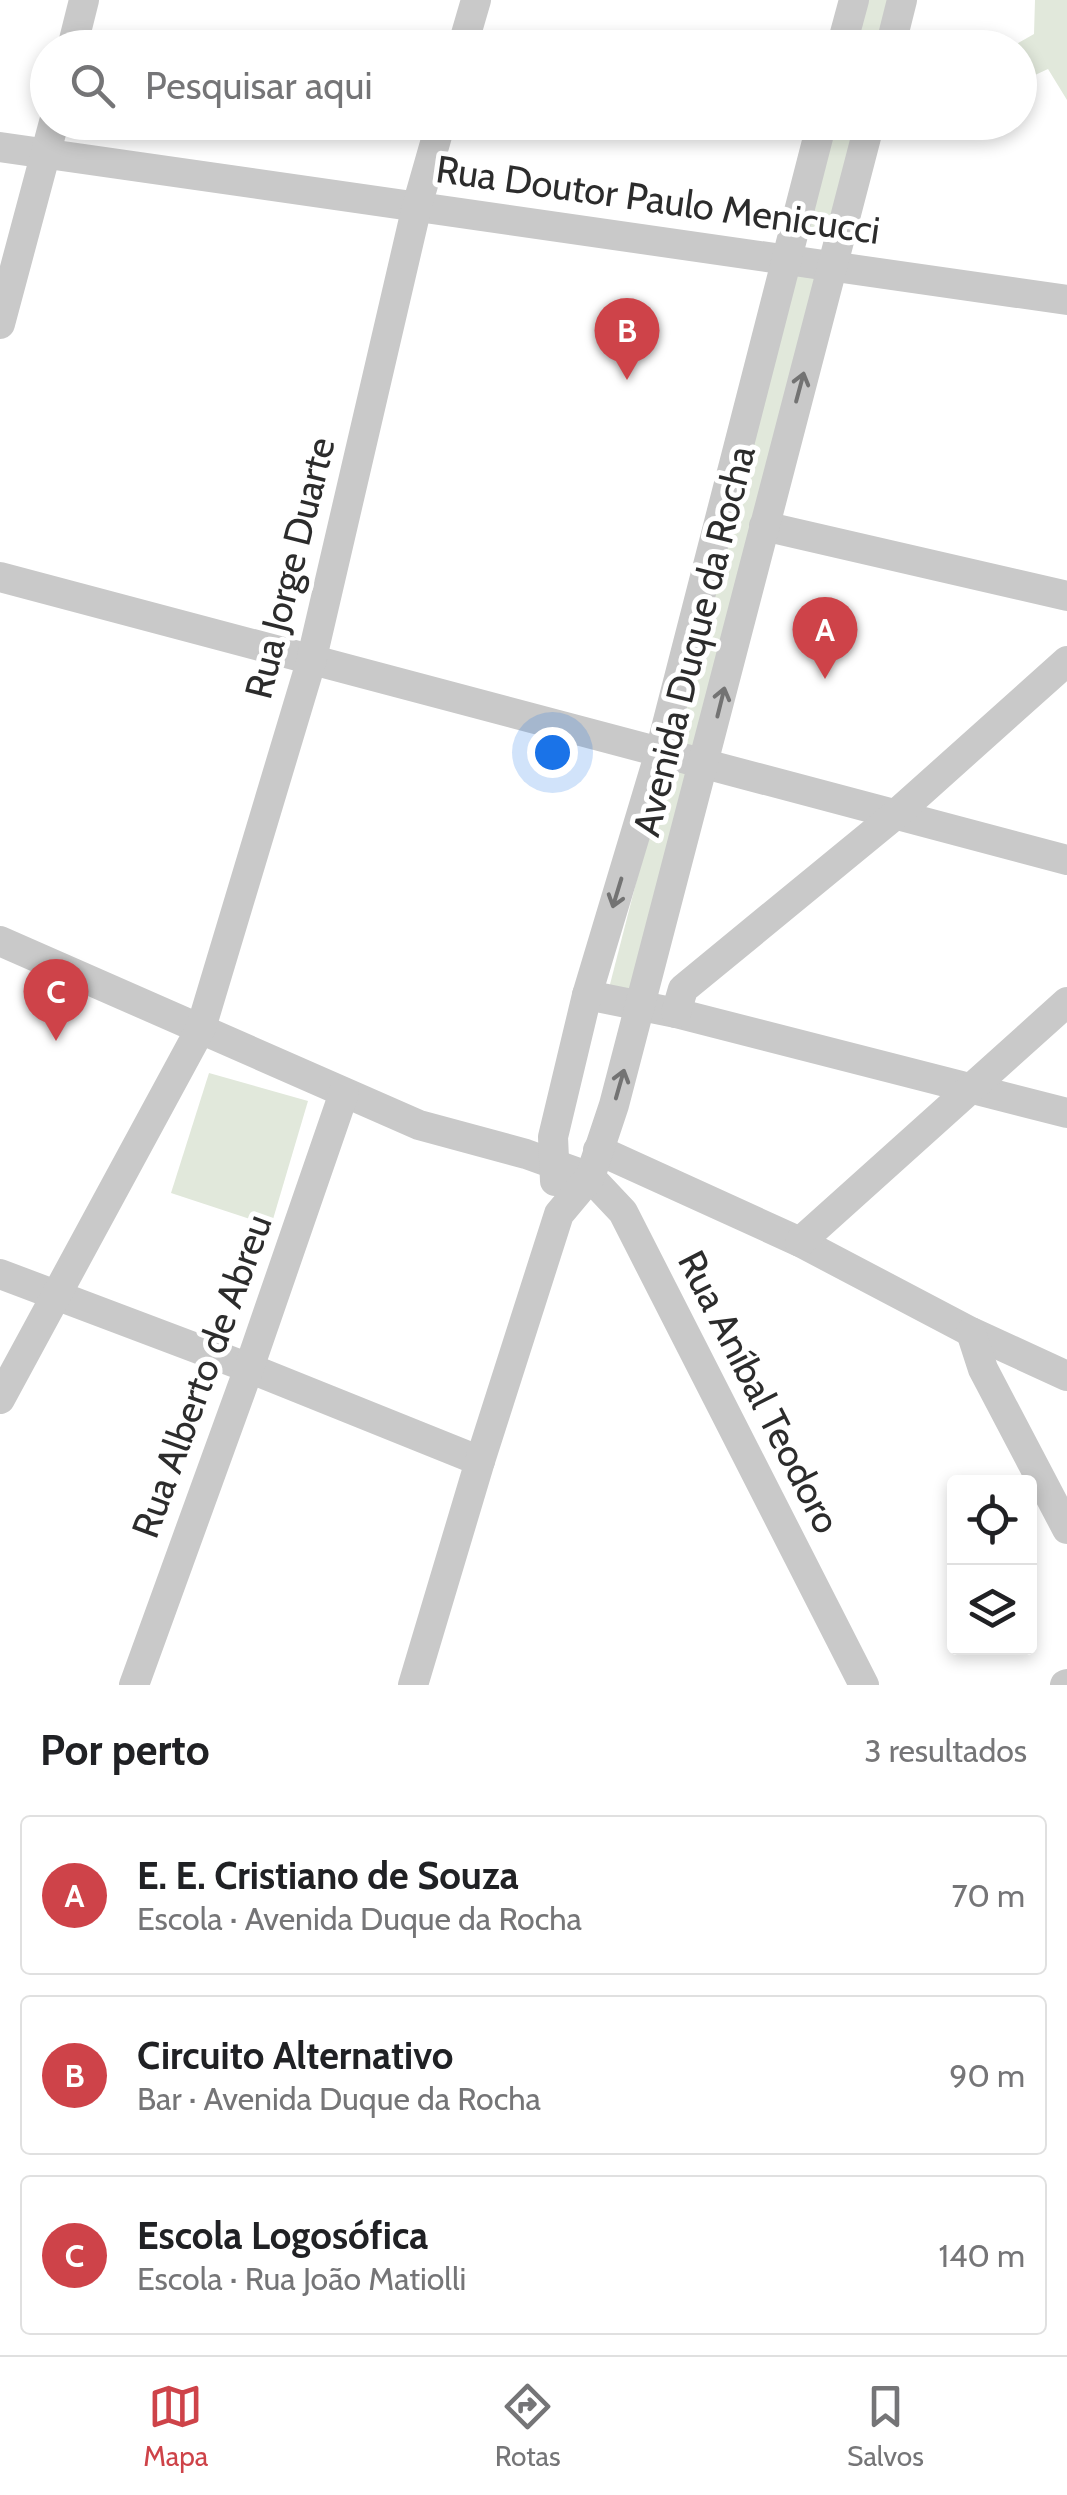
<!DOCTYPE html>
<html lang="pt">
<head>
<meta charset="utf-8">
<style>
  :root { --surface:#fff; --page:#f6f6f6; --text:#202124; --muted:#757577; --line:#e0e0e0; --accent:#ce4349 }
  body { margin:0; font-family:Cabin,sans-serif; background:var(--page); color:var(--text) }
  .controls { position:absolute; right:30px; bottom:30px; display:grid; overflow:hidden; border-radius:10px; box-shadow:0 5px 15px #0003 }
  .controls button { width:90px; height:90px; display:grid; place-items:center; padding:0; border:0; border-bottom:2px solid var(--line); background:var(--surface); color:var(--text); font:50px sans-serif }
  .you { position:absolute; left:552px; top:752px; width:35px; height:35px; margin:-25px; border:8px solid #fff; border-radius:50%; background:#1a73e8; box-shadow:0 0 0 15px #1a73e833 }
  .badge { display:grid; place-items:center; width:65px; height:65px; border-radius:50%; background:var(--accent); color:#fff; font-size:32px; font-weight:700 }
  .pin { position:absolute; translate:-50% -82px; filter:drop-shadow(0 2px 5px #0008) }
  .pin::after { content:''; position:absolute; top:52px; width:35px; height:30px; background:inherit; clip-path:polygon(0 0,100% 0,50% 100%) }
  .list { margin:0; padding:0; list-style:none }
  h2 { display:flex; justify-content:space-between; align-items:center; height:130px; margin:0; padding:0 40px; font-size:42px }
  h2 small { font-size:32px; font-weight:400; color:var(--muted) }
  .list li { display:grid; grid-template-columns:65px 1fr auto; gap:30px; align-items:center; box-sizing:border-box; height:160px; margin:0 20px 20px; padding:0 20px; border:2px solid var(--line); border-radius:10px }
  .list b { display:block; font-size:38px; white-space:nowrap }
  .list p { margin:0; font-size:32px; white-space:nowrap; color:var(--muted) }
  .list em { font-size:32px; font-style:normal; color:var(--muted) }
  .icon { flex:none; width:55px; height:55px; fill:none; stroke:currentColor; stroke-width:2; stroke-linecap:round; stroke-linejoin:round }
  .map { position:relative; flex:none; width:1067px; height:1685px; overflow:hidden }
  .search { position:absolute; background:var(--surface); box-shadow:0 5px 15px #0003; left:30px; right:30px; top:30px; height:110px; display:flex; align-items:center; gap:25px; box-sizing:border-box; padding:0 35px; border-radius:55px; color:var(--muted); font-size:38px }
  .sheet { height:670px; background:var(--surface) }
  nav { display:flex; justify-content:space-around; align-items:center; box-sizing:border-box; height:140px; border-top:2px solid var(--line); background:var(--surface); font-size:28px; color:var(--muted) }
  nav a { display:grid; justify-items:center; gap:5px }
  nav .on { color:var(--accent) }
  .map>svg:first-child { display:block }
  .green { fill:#e1e8db }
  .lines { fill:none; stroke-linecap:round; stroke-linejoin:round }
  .minor { stroke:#c9c9c9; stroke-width:30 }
  .oneway { stroke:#737373 }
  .labels { text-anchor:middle; stroke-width:10; stroke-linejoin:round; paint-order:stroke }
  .street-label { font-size:38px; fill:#2c2c2c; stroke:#fff }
</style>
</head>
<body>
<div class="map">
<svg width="1067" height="1685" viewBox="0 0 1067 1685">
  <rect width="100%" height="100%" fill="#fff"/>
  <g class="green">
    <polygon points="860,0 895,0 883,47 848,48"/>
    <polygon points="1035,0 1067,0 1067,100 1048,69 1020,82 1020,48 1011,47 1034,34"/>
    <polygon points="828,123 863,123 831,241 797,236"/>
    <polygon points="793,270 818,276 698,750 672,744"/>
    <polygon points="666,766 691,774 633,1000 607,996"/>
    <polygon points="209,1073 308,1101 271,1226 171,1193"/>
  </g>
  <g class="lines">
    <g class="minor">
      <polyline points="72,48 84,0"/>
      <polyline points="462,48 476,0"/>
      <polyline points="841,48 854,0"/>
      <polyline points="890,48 902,0"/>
      <polyline points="0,147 1067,300"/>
      <polyline points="0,324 54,122"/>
      <polyline points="764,526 1067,596"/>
      <polyline points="0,577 1067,860"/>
      <polyline points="0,941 419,1125 526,1154 590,1177 623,1212 864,1685"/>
      <polyline points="587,995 676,1013 1067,1113"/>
      <polyline points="676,1013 683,989 895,815 1067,661"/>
      <polyline points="598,1150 800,1242 971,1332 1067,1376"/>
      <polyline points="555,1181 553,1137 587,995 660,752 822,122"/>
      <polyline points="800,1242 1067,1002"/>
      <polyline points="0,1274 249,1368 480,1461"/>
      <polyline points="971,1332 983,1369 1067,1529"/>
      <polyline points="0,1399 201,1028 311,662 417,206 441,122"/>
      <polyline points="134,1685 249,1368 344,1093"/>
      <polyline points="413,1685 480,1461 559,1214 590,1177 614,1105 870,122"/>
      <polyline points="1065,1685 1067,1684"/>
    </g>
  </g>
  <defs><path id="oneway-shaft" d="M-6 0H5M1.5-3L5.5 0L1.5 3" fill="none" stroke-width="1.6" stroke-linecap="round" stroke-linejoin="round" transform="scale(2.5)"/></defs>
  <g class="oneway">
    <use href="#oneway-shaft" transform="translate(800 387) rotate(-75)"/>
    <use href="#oneway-shaft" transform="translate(721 702) rotate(-76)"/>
    <use href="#oneway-shaft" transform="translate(617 893) rotate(107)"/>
    <use href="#oneway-shaft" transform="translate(620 1084) rotate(-74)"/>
  </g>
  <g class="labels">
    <g class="street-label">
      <text transform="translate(658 200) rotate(8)" y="13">Rua Doutor Paulo Menicucci</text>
      <text transform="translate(290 568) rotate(-76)" y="13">Rua Jorge Duarte</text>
      <text transform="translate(694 641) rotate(-76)" y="13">Avenida Duque da Rocha</text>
      <text transform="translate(202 1376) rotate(-70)" y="13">Rua Alberto de Abreu</text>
      <text transform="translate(759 1392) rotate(63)" y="13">Rua Aníbal Teodoro</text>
    </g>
  </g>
</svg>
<div class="controls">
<button><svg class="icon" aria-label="locate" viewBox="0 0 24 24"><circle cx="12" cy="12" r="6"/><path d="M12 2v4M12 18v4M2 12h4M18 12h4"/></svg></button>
<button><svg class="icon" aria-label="layers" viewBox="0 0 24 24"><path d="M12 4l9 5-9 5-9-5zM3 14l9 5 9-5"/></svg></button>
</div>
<div class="you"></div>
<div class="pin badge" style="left:825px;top:679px">A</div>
<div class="pin badge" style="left:627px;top:380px">B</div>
<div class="pin badge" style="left:56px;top:1041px">C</div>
<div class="search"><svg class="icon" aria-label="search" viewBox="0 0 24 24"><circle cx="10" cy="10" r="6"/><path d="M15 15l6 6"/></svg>Pesquisar aqui</div>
</div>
<section class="sheet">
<h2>Por perto<small>3 resultados</small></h2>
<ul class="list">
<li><span class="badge">A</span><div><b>E. E. Cristiano de Souza</b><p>Escola · Avenida Duque da Rocha</p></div><em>70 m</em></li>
<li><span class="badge">B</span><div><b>Circuito Alternativo</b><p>Bar · Avenida Duque da Rocha</p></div><em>90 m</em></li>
<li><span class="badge">C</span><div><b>Escola Logosófica</b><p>Escola · Rua João Matiolli</p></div><em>140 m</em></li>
</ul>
</section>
<nav>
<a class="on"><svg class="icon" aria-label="map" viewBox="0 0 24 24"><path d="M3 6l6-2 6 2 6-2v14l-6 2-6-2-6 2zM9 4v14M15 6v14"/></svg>Mapa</a>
<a><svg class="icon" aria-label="directions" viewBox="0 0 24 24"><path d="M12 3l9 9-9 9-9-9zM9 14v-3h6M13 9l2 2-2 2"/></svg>Rotas</a>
<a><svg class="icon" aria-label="saved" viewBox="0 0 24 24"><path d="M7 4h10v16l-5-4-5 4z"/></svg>Salvos</a>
</nav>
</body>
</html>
